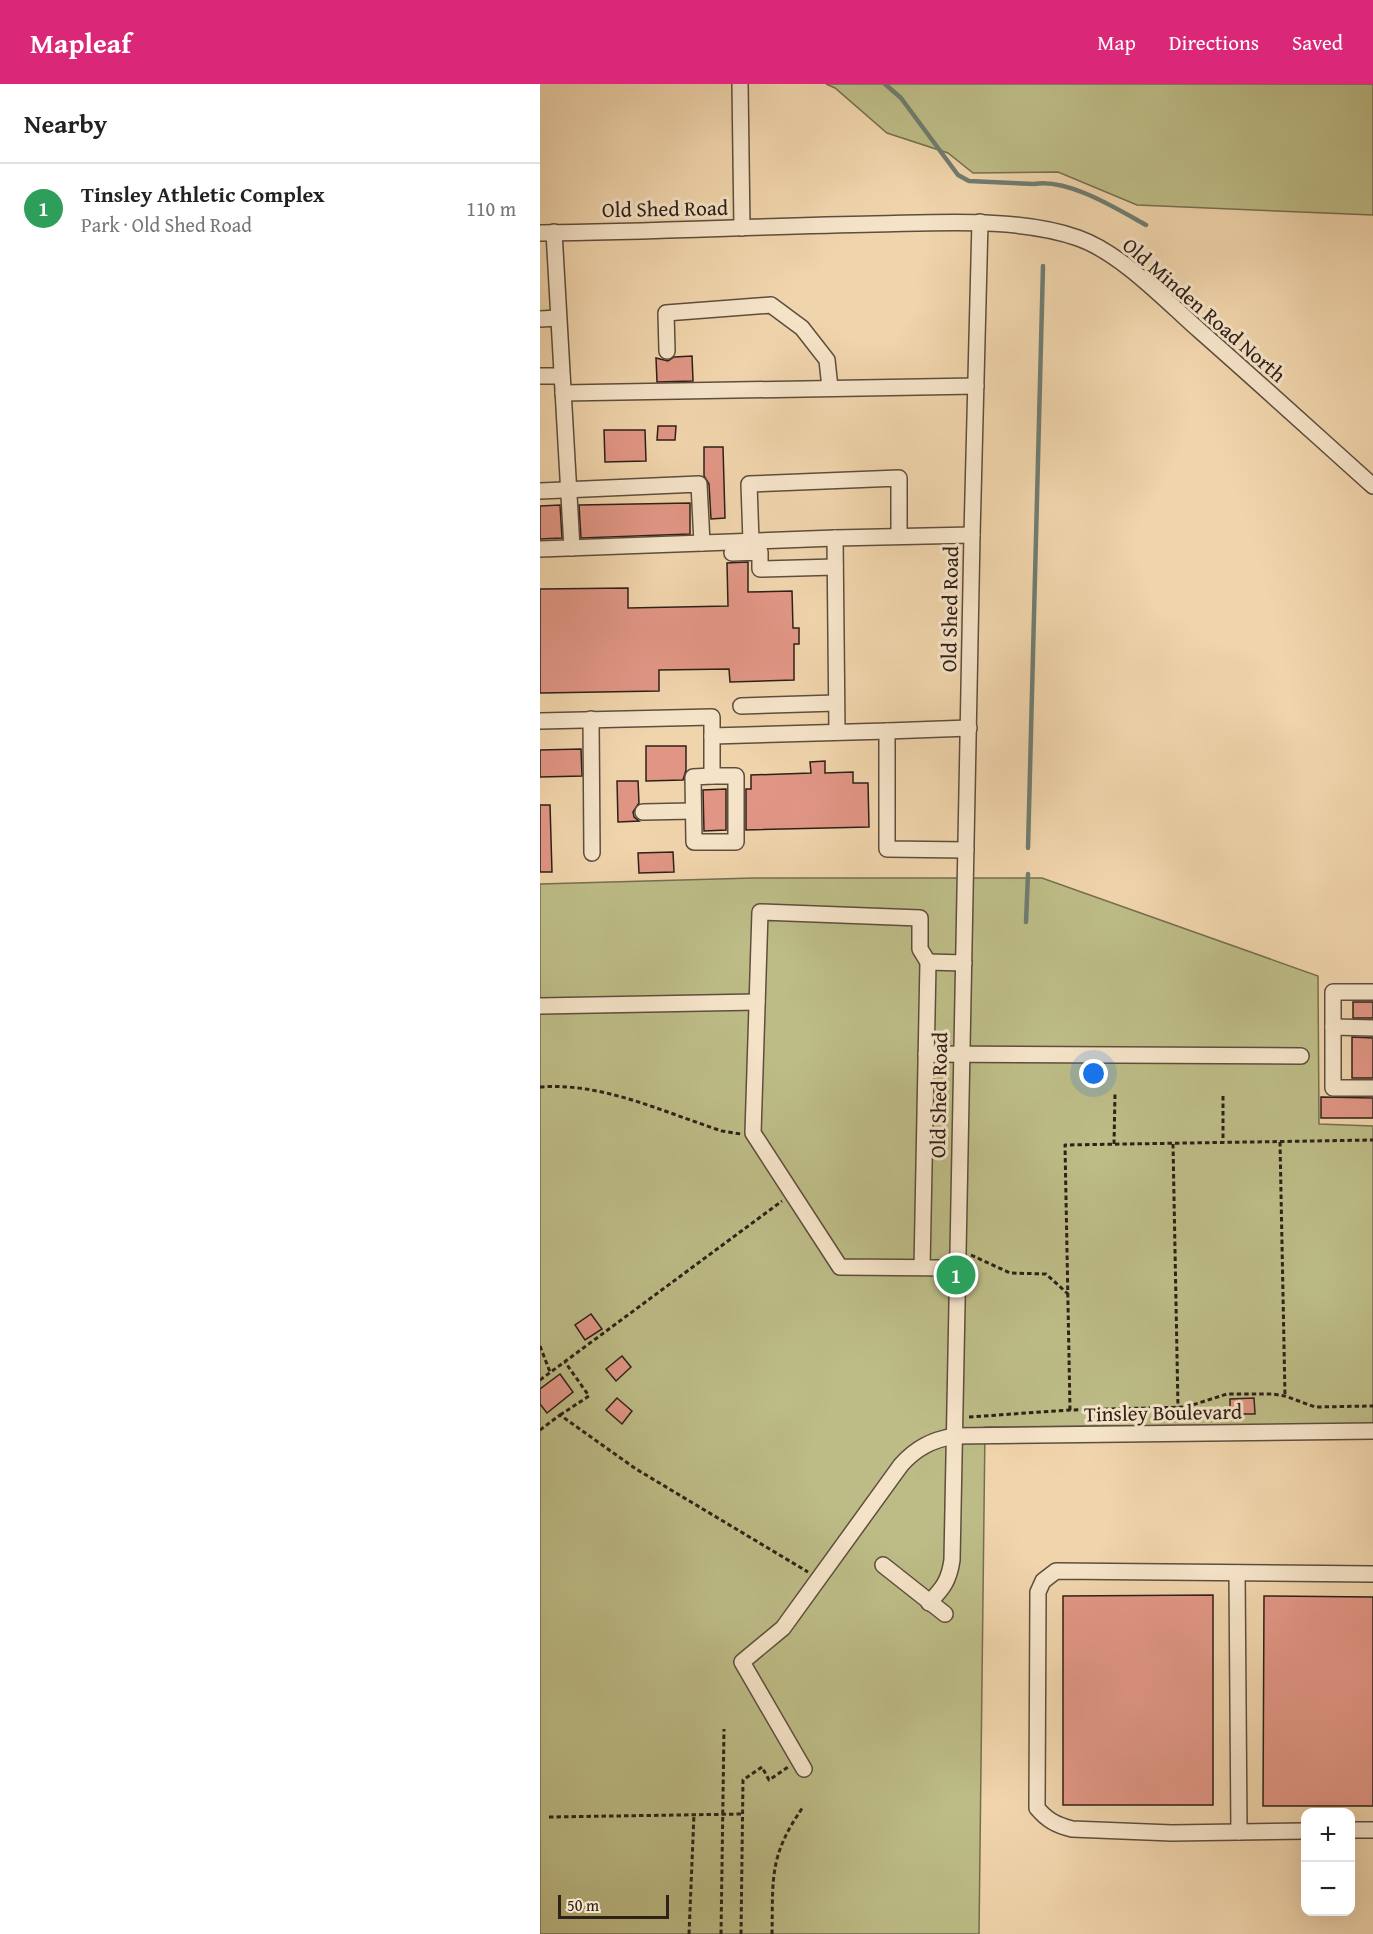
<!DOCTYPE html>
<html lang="en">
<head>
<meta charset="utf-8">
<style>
  :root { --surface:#fff; --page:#f6f6f6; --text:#222; --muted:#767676; --line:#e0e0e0; --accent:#db2777 }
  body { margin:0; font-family:"Gentium Book Plus",serif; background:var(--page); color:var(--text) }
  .controls { position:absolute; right:18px; bottom:18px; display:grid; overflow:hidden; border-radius:12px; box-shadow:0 6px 24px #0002 }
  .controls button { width:54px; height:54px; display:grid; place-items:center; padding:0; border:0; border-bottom:2px solid var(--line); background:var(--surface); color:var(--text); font:30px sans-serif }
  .scale { position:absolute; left:18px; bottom:15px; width:111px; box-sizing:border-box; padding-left:6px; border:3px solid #2e2119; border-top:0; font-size:16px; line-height:21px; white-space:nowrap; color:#2e2119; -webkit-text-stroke:4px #f5e3c8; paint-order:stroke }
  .you { position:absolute; left:554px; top:990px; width:21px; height:21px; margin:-15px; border:4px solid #fff; border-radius:50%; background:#1a73e8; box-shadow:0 0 0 9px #1a73e833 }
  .badge { display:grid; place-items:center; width:39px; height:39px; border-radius:50%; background:var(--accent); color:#fff; font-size:20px; font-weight:700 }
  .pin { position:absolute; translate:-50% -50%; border:3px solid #fff; box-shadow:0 2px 6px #0006 }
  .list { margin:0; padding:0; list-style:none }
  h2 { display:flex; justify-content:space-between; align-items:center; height:78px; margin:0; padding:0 24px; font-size:26px }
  h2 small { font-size:20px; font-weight:400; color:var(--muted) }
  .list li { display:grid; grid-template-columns:39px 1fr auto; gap:18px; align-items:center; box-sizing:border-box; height:90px; padding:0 24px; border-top:2px solid var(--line) }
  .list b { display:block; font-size:22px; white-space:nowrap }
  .list p { margin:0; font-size:20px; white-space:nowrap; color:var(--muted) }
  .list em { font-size:20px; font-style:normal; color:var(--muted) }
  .map { position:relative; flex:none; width:833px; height:1850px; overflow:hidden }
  header { display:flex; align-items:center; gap:36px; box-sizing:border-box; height:84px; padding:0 30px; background:var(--accent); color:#fff }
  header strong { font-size:28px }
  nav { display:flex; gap:33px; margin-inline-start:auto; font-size:21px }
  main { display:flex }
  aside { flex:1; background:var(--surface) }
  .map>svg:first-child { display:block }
  .green { fill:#bdbc86; stroke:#766e50; stroke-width:1.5 }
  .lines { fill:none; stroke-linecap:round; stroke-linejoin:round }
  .stream { stroke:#6f7c70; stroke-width:4.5 }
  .building { fill:#e19685; stroke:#2e2119; stroke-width:1.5 }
  .minor-casing { stroke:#5e4e3e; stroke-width:18 }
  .path { stroke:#2e2119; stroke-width:3; stroke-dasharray:4.5 3; stroke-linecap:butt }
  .minor { stroke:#f5e3c8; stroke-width:15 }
  .labels { text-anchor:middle; stroke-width:6; stroke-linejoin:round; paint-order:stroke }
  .street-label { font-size:21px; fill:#2e2119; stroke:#f5e3c8 }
</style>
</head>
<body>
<header>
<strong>Mapleaf</strong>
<nav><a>Map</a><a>Directions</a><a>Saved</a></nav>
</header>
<main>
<aside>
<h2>Nearby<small></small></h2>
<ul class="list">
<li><span class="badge" style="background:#2e9e5b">1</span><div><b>Tinsley Athletic Complex</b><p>Park · Old Shed Road</p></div><em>110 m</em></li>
</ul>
</aside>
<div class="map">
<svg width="833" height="1850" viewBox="0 0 833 1850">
  <rect width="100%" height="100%" fill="#f0d4ab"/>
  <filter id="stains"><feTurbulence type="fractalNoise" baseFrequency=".00333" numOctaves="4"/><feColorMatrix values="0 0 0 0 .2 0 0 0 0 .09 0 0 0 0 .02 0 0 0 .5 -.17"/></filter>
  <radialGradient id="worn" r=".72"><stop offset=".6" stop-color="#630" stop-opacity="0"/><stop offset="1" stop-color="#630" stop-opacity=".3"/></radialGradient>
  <g class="green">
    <polygon points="286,0 833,0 833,131 597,121 518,88 433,89 408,69 347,49 295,4"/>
    <polygon points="213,794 502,794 778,892 779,1040 833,1042 833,1340 445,1343 439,1850 0,1850 0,800"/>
  </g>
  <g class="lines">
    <g class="stream">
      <path d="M 345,0 L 361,14 L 418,91 L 429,97 L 494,100 C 528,94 577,125 606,141"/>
      <polyline points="488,764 503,182"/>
      <polyline points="486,838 488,790"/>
    </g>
  </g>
  <g class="building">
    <polygon points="152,272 153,297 117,298 116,274 128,277 134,273"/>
    <polygon points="118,342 136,342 135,356 117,356"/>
    <polygon points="64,346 105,346 106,377 65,378"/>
    <polygon points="164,363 183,363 185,434 171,435 169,400 164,392"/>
    <polygon points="150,419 150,450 41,454 39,421"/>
    <polygon points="20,421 22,454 0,455 0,422"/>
    <polygon points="208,478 208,508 252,507 253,544 259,544 259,560 254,560 254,596 190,598 189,585 119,586 119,607 0,609 0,505 88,504 88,524 188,522 187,479"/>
    <polygon points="106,662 146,662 146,686 143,696 106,697"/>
    <polygon points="41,665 42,692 0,693 0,666"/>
    <polygon points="285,677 285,689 313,688 313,699 328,699 329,743 206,746 206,705 211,705 211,691 271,689 270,678"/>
    <polygon points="77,697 98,697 99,719 93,728 94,733 99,737 78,738"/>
    <polygon points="186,705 186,746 164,747 163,706"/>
    <polygon points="0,721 10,721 12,788 0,788"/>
    <polygon points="133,768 134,788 99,789 98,769"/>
    <rect x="813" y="918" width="20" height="16"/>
    <polygon points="812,953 833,954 833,994 812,994"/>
    <polygon points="781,1013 833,1014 833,1034 781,1034"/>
    <polygon points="51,1230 62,1245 45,1256 35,1241"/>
    <polygon points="82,1272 91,1283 76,1297 66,1285"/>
    <polygon points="20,1290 33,1308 7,1329 0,1320 0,1305"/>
    <polygon points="77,1314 92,1327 82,1340 66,1326"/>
    <polygon points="714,1314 715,1330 690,1330 690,1315"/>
    <polygon points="673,1511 673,1721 523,1721 523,1512"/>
    <polygon points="724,1512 833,1513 833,1722 723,1722"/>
  </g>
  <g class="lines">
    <defs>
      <g id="minor">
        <polyline points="200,0 202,144"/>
        <polyline points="14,148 32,464"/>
        <path d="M 0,149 C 112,148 223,142 335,140 C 398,139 479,133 538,154 C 581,169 626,217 660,247 C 718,298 775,350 833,402"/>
        <polyline points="0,235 18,234"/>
        <polyline points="127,267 126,229 231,221 262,244 287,276 290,304"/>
        <polyline points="0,292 22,292"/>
        <polyline points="23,309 436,302"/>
        <polyline points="0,407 159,400 162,459"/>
        <polyline points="295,454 297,648"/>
        <polyline points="211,457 209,400 359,394 359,452"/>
        <polyline points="0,465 295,454 432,451"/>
        <polyline points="192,469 220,468 220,485 295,483"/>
        <polyline points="201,622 296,619"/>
        <polyline points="51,635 52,769"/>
        <polyline points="0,637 172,633 172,692"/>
        <polyline points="172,652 347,647"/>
        <polygon points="172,692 196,692 196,758 154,758 153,693"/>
        <polyline points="103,728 153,727"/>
        <polyline points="426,766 347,765 347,647 429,644"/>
        <polyline points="388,878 424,879"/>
        <polyline points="0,922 217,918"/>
        <polyline points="793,943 793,908 833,908"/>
        <polyline points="833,944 793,943 793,1004 833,1004"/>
        <polyline points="386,970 761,972"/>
        <polyline points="382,1184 388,878 380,865 380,834 220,828 213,1049 300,1183 417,1184"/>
        <polyline points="343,1481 405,1530"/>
        <polyline points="697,1489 699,1748"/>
        <path d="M 389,1519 C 403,1504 409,1497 412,1476 L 432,451 L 440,138"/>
        <path d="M 264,1685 L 202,1578 L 243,1544 L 361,1381 C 376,1364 392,1356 414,1352 L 833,1347"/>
        <polyline points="810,1746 833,1746"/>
        <path d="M 766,1747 L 632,1749 L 532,1745 C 516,1741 507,1736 497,1724 L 498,1508 L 503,1497 L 516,1487 L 833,1490"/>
      </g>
    </defs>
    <use href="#minor" class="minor-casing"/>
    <g class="path">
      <path d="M 0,1003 C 62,998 123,1028 182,1047 L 201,1050"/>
      <polyline points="683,1012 683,1058"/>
      <polyline points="740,1058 745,1312"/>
      <polyline points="574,1060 575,1010"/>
      <polyline points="633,1060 638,1324"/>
      <polyline points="431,1171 470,1189 506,1190 528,1210"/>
      <polyline points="0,1262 10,1288"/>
      <polyline points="0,1296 242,1117"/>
      <polyline points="530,1326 525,1061 833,1056"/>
      <polyline points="20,1331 49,1312 25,1278"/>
      <polyline points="429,1333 530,1326 646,1323 687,1310 733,1310 745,1312 775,1323 833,1322"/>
      <polyline points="0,1346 20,1331 96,1385 268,1488"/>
      <polyline points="9,1733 203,1730"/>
      <polyline points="149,1850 154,1730"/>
      <polyline points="181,1850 184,1645"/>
      <polyline points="201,1850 203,1696 222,1683 229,1696 248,1683"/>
      <path d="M 232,1850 C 233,1793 229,1772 263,1723"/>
    </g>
    <use href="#minor" class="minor"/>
  </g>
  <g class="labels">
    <g class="street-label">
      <text transform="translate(125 125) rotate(-1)" y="7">Old Shed Road</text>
      <text transform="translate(664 226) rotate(41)" y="7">Old Minden Road North</text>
      <text transform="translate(410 525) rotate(-89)" y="7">Old Shed Road</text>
      <text transform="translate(399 1011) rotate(-89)" y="7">Old Shed Road</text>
      <text transform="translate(623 1329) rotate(-1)" y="7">Tinsley Boulevard</text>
    </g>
  </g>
  <rect width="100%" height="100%" filter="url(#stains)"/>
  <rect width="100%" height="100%" fill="url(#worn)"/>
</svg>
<div class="controls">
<button>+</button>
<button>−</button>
</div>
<div class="scale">50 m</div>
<div class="you"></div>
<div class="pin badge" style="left:416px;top:1191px;background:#2e9e5b">1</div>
</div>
</main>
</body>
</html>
